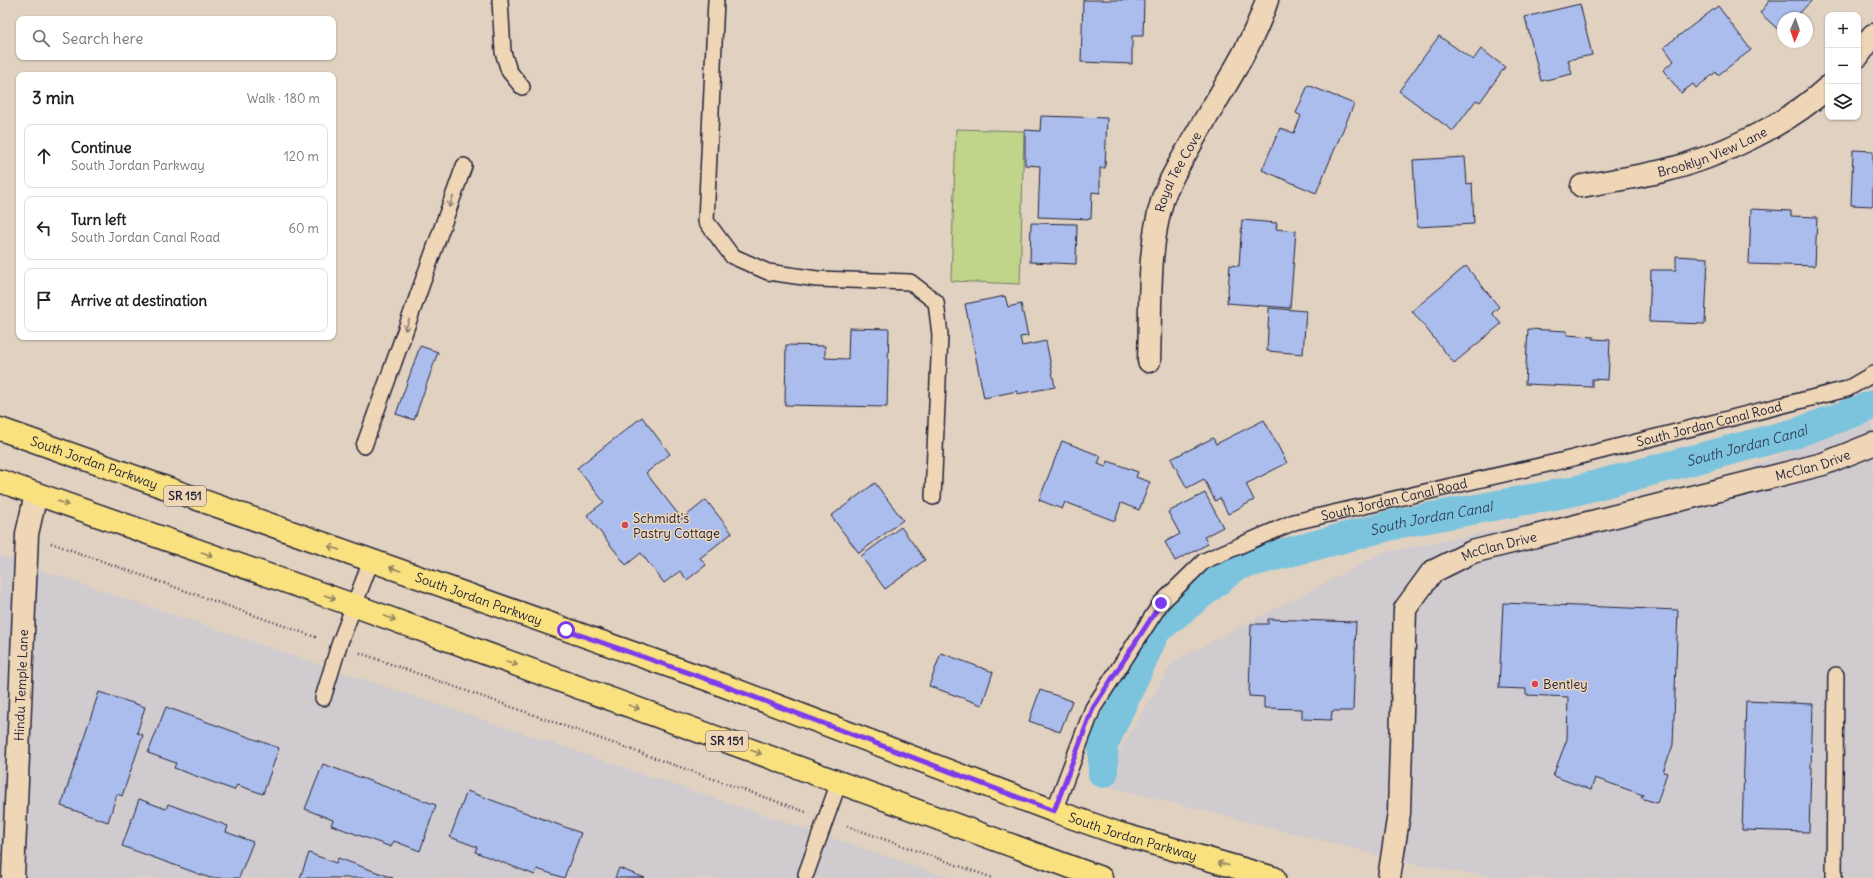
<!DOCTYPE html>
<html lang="en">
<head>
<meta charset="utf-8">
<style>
  :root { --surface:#fff; --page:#f2f2f2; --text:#222; --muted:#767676; --line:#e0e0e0 }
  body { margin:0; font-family:Delius,sans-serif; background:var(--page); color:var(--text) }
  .controls { position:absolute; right:12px; top:12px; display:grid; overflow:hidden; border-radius:8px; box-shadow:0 1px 3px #0004 }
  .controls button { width:36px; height:36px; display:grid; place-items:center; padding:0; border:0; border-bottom:1px solid var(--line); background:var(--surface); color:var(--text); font:20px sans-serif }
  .compass { position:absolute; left:1777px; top:12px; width:36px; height:36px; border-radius:50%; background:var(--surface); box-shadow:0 1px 3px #0004; rotate:182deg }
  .stop { position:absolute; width:12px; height:12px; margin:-9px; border:3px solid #7c3aed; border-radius:50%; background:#fff }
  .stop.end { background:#7c3aed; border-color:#fff; box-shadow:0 1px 4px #0008 }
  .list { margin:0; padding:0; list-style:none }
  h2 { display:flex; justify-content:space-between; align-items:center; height:52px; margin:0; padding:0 16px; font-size:17px }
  h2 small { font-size:13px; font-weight:400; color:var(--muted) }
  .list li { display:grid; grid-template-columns:26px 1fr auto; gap:12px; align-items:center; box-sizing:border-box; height:64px; margin:0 8px 8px; padding:0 8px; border:1px solid var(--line); border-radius:8px }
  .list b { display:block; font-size:15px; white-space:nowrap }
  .list p { margin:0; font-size:13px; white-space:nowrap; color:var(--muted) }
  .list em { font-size:13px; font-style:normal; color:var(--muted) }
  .icon { flex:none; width:22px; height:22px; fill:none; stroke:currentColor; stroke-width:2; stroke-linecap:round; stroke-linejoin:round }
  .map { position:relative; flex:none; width:1873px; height:878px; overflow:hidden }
  .search { position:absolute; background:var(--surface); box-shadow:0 1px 3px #0004; left:16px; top:16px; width:320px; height:44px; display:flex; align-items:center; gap:10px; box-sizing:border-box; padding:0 14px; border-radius:8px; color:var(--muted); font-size:15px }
  .panel { position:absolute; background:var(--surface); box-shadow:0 1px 3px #0004; left:16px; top:72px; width:320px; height:268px; border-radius:8px }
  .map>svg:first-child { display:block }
  .built { fill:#d0cbce }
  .green { fill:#c0d48a; stroke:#717b62 }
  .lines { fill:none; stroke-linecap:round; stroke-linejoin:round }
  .canal { stroke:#7cc4dd; stroke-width:30 }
  .building { fill:#aabdec; stroke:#22223b }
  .service-casing { stroke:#22223b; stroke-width:18 }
  .minor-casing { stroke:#22223b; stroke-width:25 }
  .primary-casing { stroke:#22223b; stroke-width:25 }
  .path { stroke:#22223b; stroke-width:2.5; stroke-dasharray:1 3; stroke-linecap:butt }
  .service { stroke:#eed6b6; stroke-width:15 }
  .minor { stroke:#eed6b6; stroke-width:22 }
  .primary { stroke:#fae180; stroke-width:22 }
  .oneway { stroke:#887c78 }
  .oneway2 { stroke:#8e825e }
  .route { stroke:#7c3aed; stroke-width:5 }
  .poi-dot { fill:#d1495b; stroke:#eed6b6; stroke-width:1.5 }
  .labels { text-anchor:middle; stroke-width:3; stroke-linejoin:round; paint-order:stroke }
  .shield { fill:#eed6b6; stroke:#5f5860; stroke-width:1 }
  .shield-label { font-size:12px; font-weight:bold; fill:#22223b }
  .street-label { font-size:13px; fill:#22223b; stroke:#eed6b6 }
  .poi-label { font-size:13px; fill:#22223b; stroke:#eed6b6; text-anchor:start }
  .water-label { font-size:14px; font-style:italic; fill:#34425b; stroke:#eed6b6 }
</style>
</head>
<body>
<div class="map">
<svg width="1873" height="878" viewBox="0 0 1873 878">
  <rect width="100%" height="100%" fill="#e0d1c1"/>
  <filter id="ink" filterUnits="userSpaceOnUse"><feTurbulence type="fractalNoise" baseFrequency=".025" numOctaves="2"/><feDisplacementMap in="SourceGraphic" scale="8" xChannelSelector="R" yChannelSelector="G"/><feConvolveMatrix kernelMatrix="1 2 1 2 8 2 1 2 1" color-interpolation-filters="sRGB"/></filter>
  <g filter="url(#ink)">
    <g class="built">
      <polygon points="1873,414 1873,878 1497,878 1423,866 1099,784 1173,662 1382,553 1697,491"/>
      <polygon points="0,556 950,878 0,878"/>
    </g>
    <polygon class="green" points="956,129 1024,131 1020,284 951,281"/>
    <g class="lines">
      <path class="canal" id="s1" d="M 1103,773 L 1103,745 L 1156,630 L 1236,566 L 1400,523 L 1570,492 L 1796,433 L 1873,405"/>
    </g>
    <g class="building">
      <polygon points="1083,0 1144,0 1143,36 1132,36 1132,64 1081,62"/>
      <polygon points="1770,0 1812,0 1795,18 1783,18 1782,33 1760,13"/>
      <polygon points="1580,4 1592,55 1568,60 1572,74 1541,81 1525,17"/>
      <polygon points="1718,6 1751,50 1718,75 1716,72 1696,88 1693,84 1681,93 1663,70 1674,61 1664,47"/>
      <polygon points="1439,36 1473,60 1481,49 1505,67 1480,102 1476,100 1453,131 1399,91"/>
      <polygon points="1308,85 1354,104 1316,193 1262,170 1280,128 1294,133 1301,116 1296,113"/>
      <polygon points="1041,116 1107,118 1105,168 1100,168 1100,193 1092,192 1091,219 1038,217 1040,166 1025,165 1025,130 1040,131"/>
      <polygon points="1853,150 1873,151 1873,206 1851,205"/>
      <polygon points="1465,157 1467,184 1472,183 1474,224 1417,227 1413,160"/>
      <polygon points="1751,209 1791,211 1791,216 1817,217 1815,266 1749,264"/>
      <polygon points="1242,220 1277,223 1276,229 1296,231 1290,308 1227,303 1230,265 1239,266"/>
      <polygon points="1031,223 1077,224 1076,264 1030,262"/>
      <polygon points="1676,256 1708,258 1705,324 1649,322 1651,270 1676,270"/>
      <polygon points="1466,266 1499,307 1492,313 1501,324 1454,363 1412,311"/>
      <polygon points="1005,296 1008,307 1021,304 1028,336 1020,337 1022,346 1046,341 1055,387 1017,394 1017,391 984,398 965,304"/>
      <polygon points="1269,308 1306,311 1303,354 1267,351"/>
      <polygon points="849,328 889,329 887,407 785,405 786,345 825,346 825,358 848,359"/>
      <polygon points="1528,329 1567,331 1567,335 1594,337 1593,339 1610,340 1608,380 1592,379 1592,387 1525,384"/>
      <polygon points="420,346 438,352 414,420 396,414"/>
      <polygon points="642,417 670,454 646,473 682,519 706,500 732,533 700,558 706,565 687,580 680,571 664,583 641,553 626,565 587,515 604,502 577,468"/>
      <polygon points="1264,420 1287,463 1246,484 1254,500 1228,514 1220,498 1215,501 1204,479 1187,488 1171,459 1213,438 1216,444"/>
      <polygon points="1062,441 1101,456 1098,464 1106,467 1108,461 1138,472 1136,477 1150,482 1139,510 1121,503 1115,521 1065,502 1062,509 1039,500"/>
      <polygon points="875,483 903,520 859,553 831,516"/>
      <polygon points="1205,493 1223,527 1204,537 1208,544 1175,561 1165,542 1180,534 1168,512"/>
      <polygon points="901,527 925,560 885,589 861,556"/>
      <polygon points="1503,603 1678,610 1673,745 1663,772 1667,773 1657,803 1641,798 1643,795 1595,778 1591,790 1553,776 1567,739 1568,697 1526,695 1526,689 1499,688"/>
      <polygon points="1268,619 1356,622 1353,711 1332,711 1331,720 1302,719 1302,709 1264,708 1264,697 1249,696 1251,624 1268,624"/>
      <polygon points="941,653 993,672 982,705 929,686"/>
      <polygon points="1040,690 1072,701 1060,732 1029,721"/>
      <polygon points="99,692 145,707 137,733 143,735 122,796 117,794 108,822 61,806"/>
      <polygon points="1746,701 1813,704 1809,832 1742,830"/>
      <polygon points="166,707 279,748 263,794 237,785 234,790 174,768 176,763 148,753"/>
      <polygon points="323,764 436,805 420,851 394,841 391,847 331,825 333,820 305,809"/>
      <polygon points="467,791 581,833 564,878 537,869 535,875 475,852 477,847 450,837"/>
      <polygon points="139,799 166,809 168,804 228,826 226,832 253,842 239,878 210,878 122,846"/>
      <polygon points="309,853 336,863 338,858 393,878 300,878"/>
      <polygon points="619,868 645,878 615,878"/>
    </g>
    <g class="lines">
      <defs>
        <g id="service">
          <polyline points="500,0 503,52 509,71 522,87"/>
          <polyline points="716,0 706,221 732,256 768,272 817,279 910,282 936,302 940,335 933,497"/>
          <polyline points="364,446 464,166"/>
          <polyline points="323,698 339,645 371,561"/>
          <path id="s2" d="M 1054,811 L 1093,708 L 1161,603 L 1204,561 L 1294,522 L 1561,461 L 1847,389 L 1873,374"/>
          <polyline points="806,874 839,782"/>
          <polyline points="1834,878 1836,675"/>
        </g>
        <g id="minor">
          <polyline points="1858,56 1873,35"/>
          <path id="s3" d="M 1582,186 C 1609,181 1637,177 1663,171 C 1717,158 1787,125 1828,87"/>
          <path id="s4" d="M 1149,361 C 1151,308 1147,250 1163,198 C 1170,178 1182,160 1192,142 C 1218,96 1251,50 1267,0"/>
          <path id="s5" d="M 13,878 L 27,534 L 36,494"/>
          <path id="s6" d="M 1389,878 L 1399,813 L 1405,609 L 1432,572 L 1472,552 L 1823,464 L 1873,444"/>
        </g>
        <g id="primary">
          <path id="s7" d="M 0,429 L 709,680 L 1054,811 L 1117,833 L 1274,878"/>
          <polyline points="0,481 353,605 1101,878"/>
        </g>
      </defs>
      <use href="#service" class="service-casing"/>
      <use href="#minor" class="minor-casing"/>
      <use href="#primary" class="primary-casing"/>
      <g class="path">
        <polyline points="51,543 318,638"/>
        <polyline points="360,653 806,812"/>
        <polyline points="847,826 993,878"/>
      </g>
      <use href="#service" class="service"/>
      <use href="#minor" class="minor"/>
      <use href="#primary" class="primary"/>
    </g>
    <defs><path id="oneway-shaft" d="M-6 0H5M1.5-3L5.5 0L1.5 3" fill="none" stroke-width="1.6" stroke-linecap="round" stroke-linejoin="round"/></defs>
    <g class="oneway">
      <use href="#oneway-shaft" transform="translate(451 202) rotate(110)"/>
      <use href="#oneway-shaft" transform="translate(407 325) rotate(110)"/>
    </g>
    <g class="oneway2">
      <use href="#oneway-shaft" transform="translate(63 503) rotate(19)"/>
      <use href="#oneway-shaft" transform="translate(334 548) rotate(-161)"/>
      <use href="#oneway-shaft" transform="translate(207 554) rotate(19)"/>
      <use href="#oneway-shaft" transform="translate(395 569) rotate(-161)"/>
      <use href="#oneway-shaft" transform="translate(330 597) rotate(19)"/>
      <use href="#oneway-shaft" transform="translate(390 618) rotate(20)"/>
      <use href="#oneway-shaft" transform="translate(512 663) rotate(20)"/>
      <use href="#oneway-shaft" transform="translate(634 707) rotate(20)"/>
      <use href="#oneway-shaft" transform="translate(756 752) rotate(20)"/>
      <use href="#oneway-shaft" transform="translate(1223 864) rotate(-165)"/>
    </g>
  </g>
  <g class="lines" filter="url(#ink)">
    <polyline class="route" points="566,630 709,680 1054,811 1093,708 1161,603"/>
  </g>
  <g class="poi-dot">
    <circle cx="625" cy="525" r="4"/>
    <circle cx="1535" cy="684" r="4"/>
  </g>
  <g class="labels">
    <g class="shield">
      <rect x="164" y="486" width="42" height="20" rx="3"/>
      <rect x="706" y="731" width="42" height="20" rx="3"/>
    </g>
    <g class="shield-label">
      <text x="185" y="500">SR 151</text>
      <text x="727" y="745">SR 151</text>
    </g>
    <g class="street-label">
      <text dy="5" stroke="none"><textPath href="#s3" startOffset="135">Brooklyn View Lane</textPath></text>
      <text dy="5" stroke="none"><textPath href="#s4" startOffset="194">Royal Tee Cove</textPath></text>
      <text dy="5" stroke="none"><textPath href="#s2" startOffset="820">South Jordan Canal Road</textPath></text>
      <text dy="5" stroke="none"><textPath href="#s7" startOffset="100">South Jordan Parkway</textPath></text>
      <text dy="5" stroke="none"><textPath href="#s6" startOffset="712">McClan Drive</textPath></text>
      <text dy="5" stroke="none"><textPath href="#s2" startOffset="496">South Jordan Canal Road</textPath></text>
      <text dy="5" stroke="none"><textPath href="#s6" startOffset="388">McClan Drive</textPath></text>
      <text dy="5" stroke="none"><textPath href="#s7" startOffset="508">South Jordan Parkway</textPath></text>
      <text dy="5" stroke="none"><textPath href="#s5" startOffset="193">Hindu Temple Lane</textPath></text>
      <text dy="5" stroke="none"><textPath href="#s7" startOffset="1204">South Jordan Parkway</textPath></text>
    </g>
    <g class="poi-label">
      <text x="633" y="523">Schmidt's<tspan x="633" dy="15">Pastry Cottage</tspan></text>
      <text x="1543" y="689">Bentley</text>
    </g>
    <g class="water-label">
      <text dy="5" stroke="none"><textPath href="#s1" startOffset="782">South Jordan Canal</textPath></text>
      <text dy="5" stroke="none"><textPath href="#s1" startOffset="458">South Jordan Canal</textPath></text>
    </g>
  </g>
</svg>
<div class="controls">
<button>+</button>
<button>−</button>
<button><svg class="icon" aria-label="layers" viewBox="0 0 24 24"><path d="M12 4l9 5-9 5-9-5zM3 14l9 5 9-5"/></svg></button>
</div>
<svg class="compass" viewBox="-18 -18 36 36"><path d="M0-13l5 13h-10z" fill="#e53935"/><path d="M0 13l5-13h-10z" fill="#767676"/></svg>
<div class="stop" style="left:566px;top:630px"></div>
<div class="stop end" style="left:1161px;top:603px"></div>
<div class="search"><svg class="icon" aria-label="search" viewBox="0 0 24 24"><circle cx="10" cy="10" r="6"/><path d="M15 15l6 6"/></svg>Search here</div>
<section class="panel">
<h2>3 min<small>Walk · 180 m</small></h2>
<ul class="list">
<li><svg class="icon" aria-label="ahead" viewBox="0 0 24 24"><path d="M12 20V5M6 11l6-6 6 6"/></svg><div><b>Continue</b><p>South Jordan Parkway</p></div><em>120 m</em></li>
<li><svg class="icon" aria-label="left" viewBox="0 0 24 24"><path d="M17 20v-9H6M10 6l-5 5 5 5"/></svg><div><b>Turn left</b><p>South Jordan Canal Road</p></div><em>60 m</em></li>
<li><svg class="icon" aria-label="arrive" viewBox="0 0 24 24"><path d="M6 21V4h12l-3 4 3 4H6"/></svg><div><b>Arrive at destination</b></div></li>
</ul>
</section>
</div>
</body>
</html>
